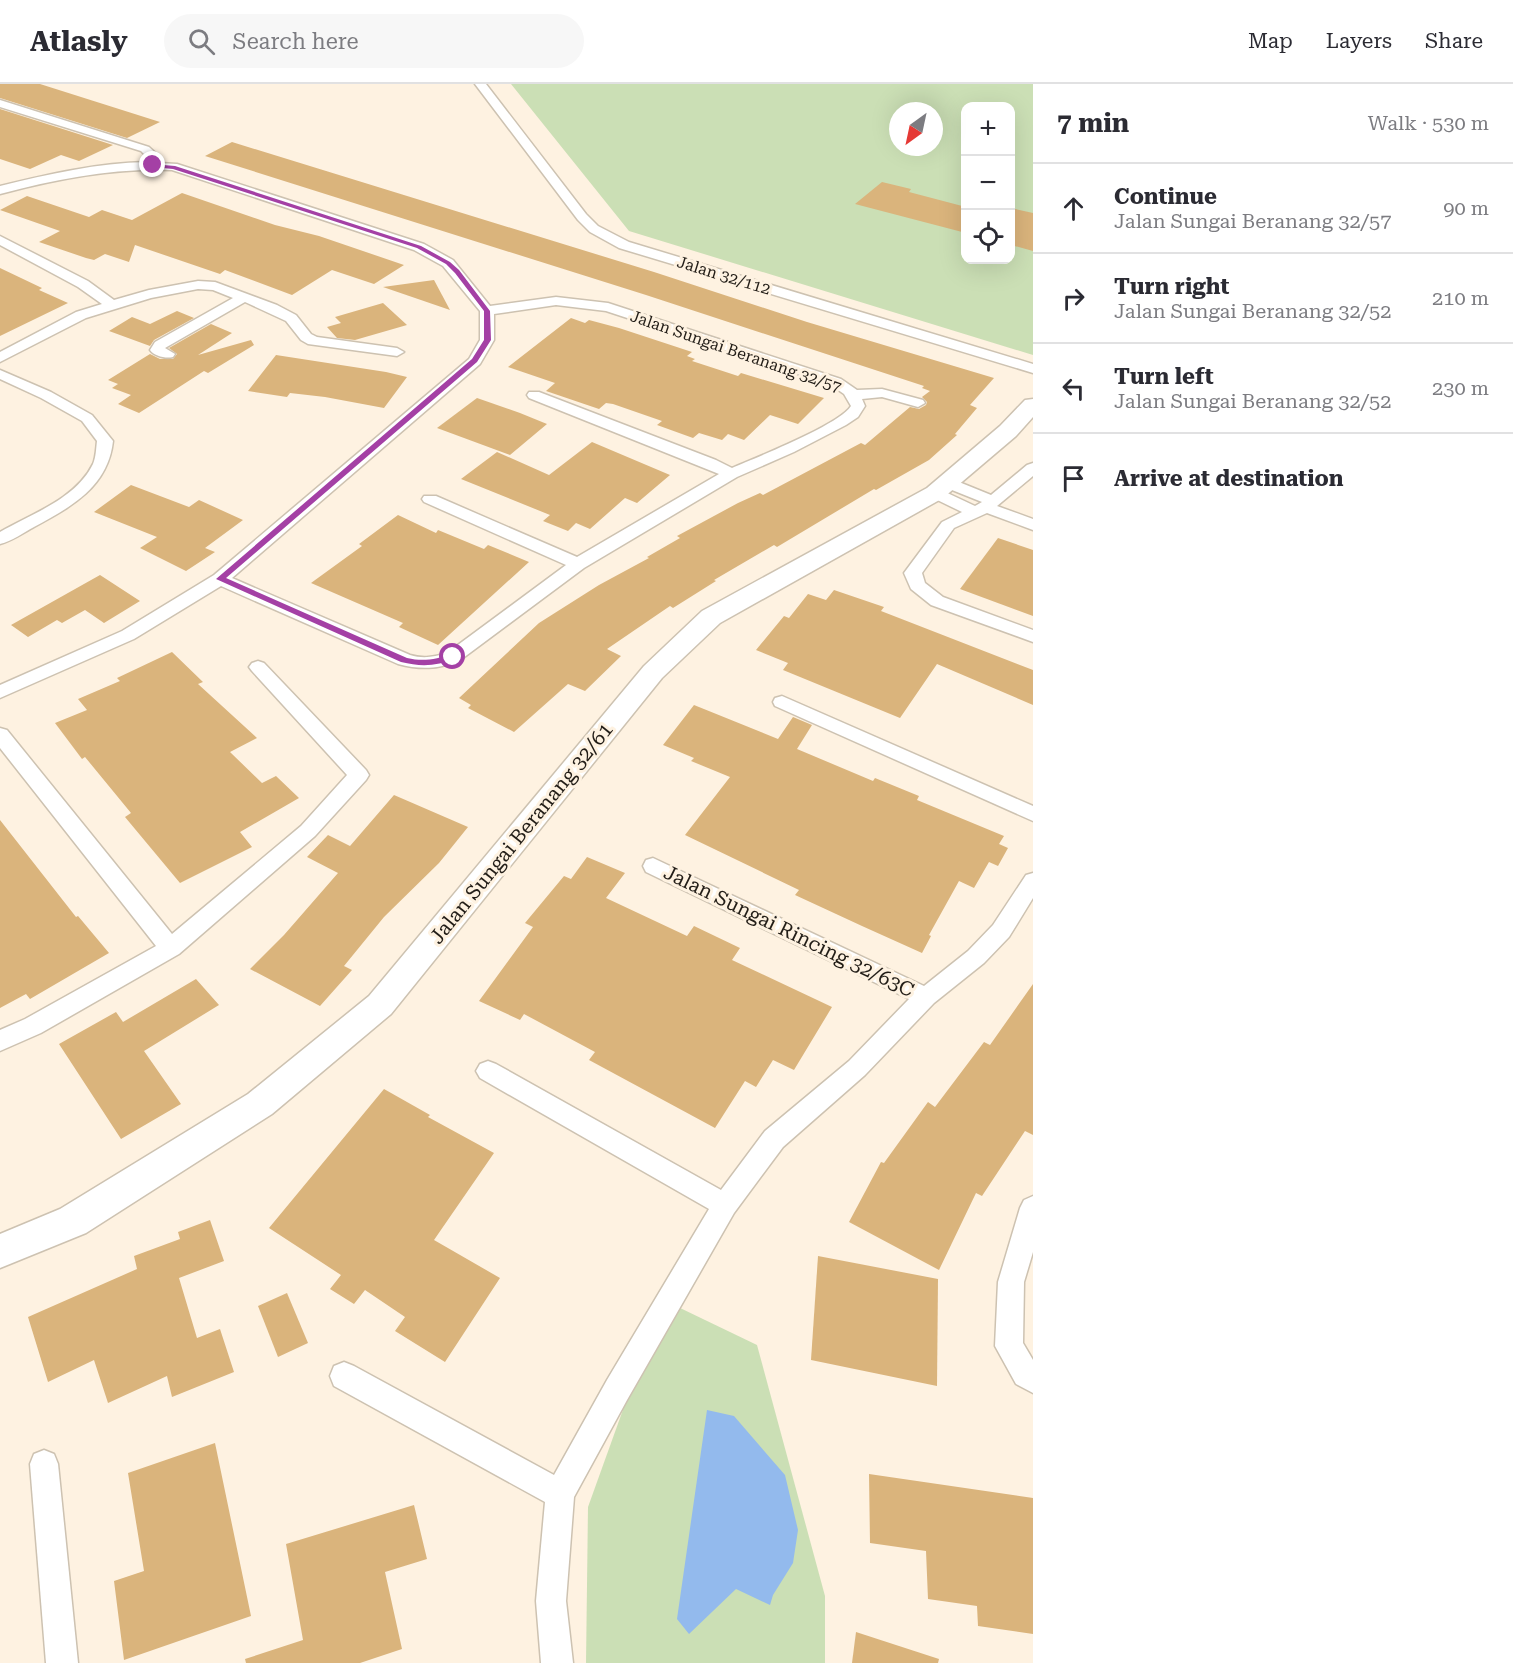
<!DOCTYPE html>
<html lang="en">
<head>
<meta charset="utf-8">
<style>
  :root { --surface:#fff; --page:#f7f7f7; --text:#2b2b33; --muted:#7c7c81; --line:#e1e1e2 }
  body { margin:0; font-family:"Roboto Serif",serif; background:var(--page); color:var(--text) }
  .controls { position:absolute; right:18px; top:18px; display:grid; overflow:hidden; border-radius:12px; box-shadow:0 6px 24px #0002 }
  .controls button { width:54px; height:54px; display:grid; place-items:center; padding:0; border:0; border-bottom:2px solid var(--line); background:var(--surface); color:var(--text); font:30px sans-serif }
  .compass { position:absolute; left:889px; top:18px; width:54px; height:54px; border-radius:50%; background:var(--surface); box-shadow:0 6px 24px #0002; rotate:213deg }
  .stop { position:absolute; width:18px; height:18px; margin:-14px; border:4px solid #a440a5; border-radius:50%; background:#fff }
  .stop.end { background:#a440a5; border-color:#fff; box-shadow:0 2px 6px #0008 }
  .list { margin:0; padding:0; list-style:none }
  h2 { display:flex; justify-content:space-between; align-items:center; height:78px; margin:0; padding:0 24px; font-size:26px }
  h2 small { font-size:20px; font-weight:400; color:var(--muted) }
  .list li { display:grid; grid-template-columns:39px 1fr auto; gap:18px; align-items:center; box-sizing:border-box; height:90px; padding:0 24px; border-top:2px solid var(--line) }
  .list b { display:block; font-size:22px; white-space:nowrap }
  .list p { margin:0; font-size:20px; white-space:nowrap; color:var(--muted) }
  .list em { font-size:20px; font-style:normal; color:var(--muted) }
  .icon { flex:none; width:33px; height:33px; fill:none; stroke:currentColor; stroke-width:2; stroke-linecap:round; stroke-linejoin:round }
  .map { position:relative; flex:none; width:1033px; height:1579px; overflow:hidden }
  header { display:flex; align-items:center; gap:36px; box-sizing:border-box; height:84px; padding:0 30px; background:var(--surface); border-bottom:2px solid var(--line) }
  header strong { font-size:28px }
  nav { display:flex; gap:33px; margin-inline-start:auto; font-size:21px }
  .search { width:420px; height:54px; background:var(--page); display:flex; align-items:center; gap:15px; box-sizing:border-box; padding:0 21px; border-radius:33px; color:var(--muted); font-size:22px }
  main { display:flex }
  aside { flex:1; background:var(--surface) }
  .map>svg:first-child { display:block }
  .green { fill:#cbdfb5; fill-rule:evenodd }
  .water { fill:#93baed }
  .building { fill:#dab47c }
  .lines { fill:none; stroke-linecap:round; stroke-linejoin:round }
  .street-casing { stroke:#cdc2b1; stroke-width:3 }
  .secondary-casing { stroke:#cdc2b1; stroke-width:3 }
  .street { fill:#fff; fill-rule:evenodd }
  .secondary { fill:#fff; fill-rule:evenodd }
  .route { fill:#a440a5 }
  .labels { text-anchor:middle; stroke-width:6; stroke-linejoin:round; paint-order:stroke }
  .far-street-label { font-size:16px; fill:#221d17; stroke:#fef2e1 }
  .street-label { font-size:20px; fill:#221d17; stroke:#fef2e1 }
</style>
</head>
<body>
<header>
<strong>Atlasly</strong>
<div class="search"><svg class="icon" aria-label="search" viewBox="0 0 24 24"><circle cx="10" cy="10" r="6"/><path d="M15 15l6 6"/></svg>Search here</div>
<nav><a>Map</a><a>Layers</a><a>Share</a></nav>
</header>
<main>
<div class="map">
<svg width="1033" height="1579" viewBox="0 0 1033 1579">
  <rect width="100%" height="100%" fill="#fef2e1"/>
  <g class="green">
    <path d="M 511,0 L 1033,0 L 1033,271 L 629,147 ZM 966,22 L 1010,22 L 1010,176 L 966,176 ZM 898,27 L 934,27 L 934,63 L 898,63 Z"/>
    <polygon points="678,1223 757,1261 825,1512 825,1579 586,1579 588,1423 629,1309"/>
  </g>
  <polygon class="water" points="707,1326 734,1332 785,1391 798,1446 793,1479 773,1511 770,1521 736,1505 689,1550 677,1535"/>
  <g class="building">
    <polygon points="0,0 40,0 160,38 127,54 0,14"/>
    <polygon points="0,25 113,61 79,77 61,71 30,85 0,75"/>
    <polygon points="232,58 654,188 807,238 994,294 970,321 977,324 955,350 957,351 929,376 876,406 874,405 777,463 774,461 714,496 716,497 673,524 670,522 607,565 621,572 585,607 568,600 514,648 468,624 471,621 459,614 539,539 599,501 649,474 647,473 680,454 677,452 738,419 760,409 763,411 861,359 865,361 910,323 919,325 926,321 927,318 922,313 930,307 922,304 924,302 646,211 205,72"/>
    <polygon points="882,98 911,105 909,108 966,123 966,149 855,120"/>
    <polygon points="182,109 275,141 319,152 404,181 374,200 332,186 292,211 225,186 220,190 135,161 129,178 105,170 94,176 86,174 39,158 60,147 0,126 27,112 89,133 102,126 132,136"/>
    <polygon points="1011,124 1033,129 1033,167 1011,161"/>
    <polygon points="0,184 42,204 39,206 68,219 0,252"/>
    <polygon points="434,196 450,226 383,203"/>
    <polygon points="383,219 407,241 355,256 337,254 327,243 341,239 335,233"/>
    <polygon points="177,227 194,234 154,256 150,262 109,247 132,233 150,240"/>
    <polygon points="571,234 585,239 589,236 619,244 692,268 687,272 695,275 692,277 738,292 741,289 824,314 798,340 770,331 744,356 728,350 722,356 699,349 693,354 657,341 662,337 613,320 606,319 599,325 546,307 555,299 508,283"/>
    <polygon points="211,240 232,249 198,271 251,256 254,261 208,289 204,287 139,329 118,320 131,311 112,304 118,300 108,296 150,270 160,275 173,275 177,270 169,264"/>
    <polygon points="276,271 386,288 407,293 384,324 325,313 290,309 287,313 248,307"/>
    <polygon points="477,314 520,329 547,340 510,371 437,344"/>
    <polygon points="592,358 670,391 637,419 625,414 590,445 576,439 568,447 543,437 550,431 461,395 497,368 549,391"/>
    <polygon points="131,401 189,423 199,416 243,436 205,464 215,468 186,487 140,464 157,453 94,428"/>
    <polygon points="398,431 436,449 438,446 484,465 488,461 529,478 438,561 399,543 403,539 311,499 362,462 359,460"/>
    <polygon points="998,454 1033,466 1033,532 960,505"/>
    <polygon points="100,491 140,517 104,539 85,526 62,539 57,536 28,553 11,541"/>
    <polygon points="834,506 884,523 881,527 1033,586 1033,621 937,580 900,634 783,586 788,579 756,566 784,532 789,534 808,510 826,516"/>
    <polygon points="172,568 203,598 198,600 257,654 230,668 262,699 276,692 299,714 240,748 252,763 180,799 125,733 131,729 85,673 82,675 55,639 87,626 78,615 120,597 117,594"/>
    <polygon points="694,621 778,655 793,633 812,641 797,665 873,697 875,694 919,712 917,716 1004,752 999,760 1008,764 998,782 989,778 974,804 959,797 929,851 931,852 922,869 862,842 795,811 799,806 685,751 730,693 691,677 694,674 663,661"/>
    <polygon points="394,711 468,743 439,779 384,833 344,882 352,886 320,922 250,885 284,851 338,789 307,773 328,751 350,762"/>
    <polygon points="0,736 76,833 78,832 109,869 30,915 26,910 0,924"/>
    <polygon points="587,773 625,789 606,814 687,852 694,842 740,864 732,876 832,923 794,986 773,976 756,1003 745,997 715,1044 589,976 595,968 524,930 520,936 479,917 533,843 525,839 564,792 571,795"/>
    <polygon points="196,895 219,921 144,967 181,1020 121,1055 59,960 116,928 123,938"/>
    <polygon points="1033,900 1033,1051 1025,1047 982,1112 976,1109 939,1186 849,1138 881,1078 884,1079 928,1018 935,1023 984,958 990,961"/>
    <polygon points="384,1005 430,1031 428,1033 494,1069 434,1156 500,1194 445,1278 395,1247 405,1233 365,1206 354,1220 330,1205 341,1191 269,1144"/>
    <polygon points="210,1136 224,1177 179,1194 197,1254 220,1245 234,1288 172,1313 167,1292 108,1319 94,1276 48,1298 28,1233 137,1185 134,1172 180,1155 178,1148"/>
    <polygon points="818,1172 938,1195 937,1302 811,1276"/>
    <polygon points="287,1209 308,1259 278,1273 258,1222"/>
    <polygon points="215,1359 251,1532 124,1576 114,1497 144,1487 128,1389"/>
    <polygon points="869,1390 1033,1414 1033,1550 978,1542 977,1522 928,1515 926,1467 870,1459"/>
    <polygon points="414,1421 427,1475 385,1488 402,1565 360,1579 246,1579 245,1575 303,1556 286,1460"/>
    <polygon points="856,1548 939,1575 938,1579 852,1579"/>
  </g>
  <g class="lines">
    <defs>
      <g id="street">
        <polygon points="475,0 486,0 586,130 598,142 629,158 1033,280 1033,289 619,164 590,148 578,136"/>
        <path d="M 0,16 L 149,63 L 160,73 L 159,79 L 177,80 L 424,160 L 453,176 L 490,222 L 556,213 L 608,219 L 841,295 L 857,306 L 882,305 L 923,316 L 925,319 L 918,323 L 882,313 L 862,315 L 865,322 L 858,333 L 846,341 L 794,368 L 737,393 L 584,484 L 459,577 C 437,585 421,586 398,580 L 221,502 L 134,555 L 0,614 L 0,601 L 122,547 L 214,491 L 469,275 L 480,256 L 480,227 L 443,182 L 414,166 L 172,86 C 113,84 57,95 0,110 L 0,102 C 49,90 97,79 147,78 L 148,74 L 141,67 L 0,23 ZM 556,221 L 606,227 L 831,301 L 844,310 L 851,322 C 839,341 755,374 732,384 L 716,376 L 539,308 L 529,308 L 527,311 L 529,314 L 719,390 L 577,473 L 436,412 L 424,412 L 422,415 L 424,418 L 566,481 L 447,569 C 434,573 423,575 410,571 L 232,494 L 480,280 L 494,256 L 494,230 Z"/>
        <path d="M 0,152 L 88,197 L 114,216 L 149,206 L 198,197 L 215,198 L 277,221 L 296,231 L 311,250 L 317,253 L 397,264 L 404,268 L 397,272 L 308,260 L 301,256 L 286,237 L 245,218 L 165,264 L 175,270 L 173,273 C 166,275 154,272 150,266 L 155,258 L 233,214 L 213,206 L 198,205 L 151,214 L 86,234 L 0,278 L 0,268 L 76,228 L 102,220 L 78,203 L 0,161 Z"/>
        <path d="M 0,286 L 51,308 L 92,331 L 113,357 C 108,403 71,423 34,443 C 23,449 12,457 0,460 L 0,448 C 31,430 76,415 93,380 C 96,373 96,365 97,357 L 82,337 L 41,314 L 0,295 Z"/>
        <polygon points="1033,379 1033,392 997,422 1033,435 1033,446 987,429 954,444 922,489 925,499 943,513 1033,546 1033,558 931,521 911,505 904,489 942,438 962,428 929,412 927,409 929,406 941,406 975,422 982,418 942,402 940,399 942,396 954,396 991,411 1027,381"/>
        <polygon points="258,577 264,579 366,686 369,691 366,696 315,752 179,870 41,949 0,967 0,946 25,935 156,862 0,664 0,644 7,646 172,850 301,742 347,691 252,587 249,583 252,579"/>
        <polygon points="782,612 1033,722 1033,737 775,622 773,618 775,614"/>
        <polygon points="653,774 924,902 968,867 993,841 1026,791 1033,789 1033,814 1009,853 984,879 934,919 865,991 783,1063 734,1129 627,1316 574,1413 566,1517 573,1579 541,1579 536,1517 545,1418 334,1302 330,1292 334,1282 344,1278 354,1282 554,1391 607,1296 709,1125 480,994 476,987 480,980 488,977 496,980 721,1106 765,1047 849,977 909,915 646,788 643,782 646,776"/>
        <polygon points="1033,1112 1033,1168 1024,1198 1023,1259 1033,1276 1033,1309 1016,1300 995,1262 998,1198 1020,1124 1024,1116"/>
        <polygon points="44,1366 54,1370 58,1380 78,1579 46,1579 30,1380 34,1370"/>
      </g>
      <polygon id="secondary" points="1033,315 1033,333 1016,352 943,414 720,539 662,594 391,930 272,1030 86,1149 0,1184 0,1150 60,1125 248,1010 369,912 644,582 702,527 927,404 1000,342 1025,316"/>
    </defs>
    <use href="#street" class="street-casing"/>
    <use href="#secondary" class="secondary-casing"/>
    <use href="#street" class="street"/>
    <use href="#secondary" class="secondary"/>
  </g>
  <path class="route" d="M 152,80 L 175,82 L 421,162 L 450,178 L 459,186 L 490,227 L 491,256 L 477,278 L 226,494 L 407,574 C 424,578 436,575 453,570 L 457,573 L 456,575 C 436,582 421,583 401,578 L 216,495 L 472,275 L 484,256 L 484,227 L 455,189 L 446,180 L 417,164 L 173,85 L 152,83 Z"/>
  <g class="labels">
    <g class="far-street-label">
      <text transform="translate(724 191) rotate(17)" y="6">Jalan 32/112</text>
      <text transform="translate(736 267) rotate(19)" y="6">Jalan Sungai Beranang 32/57</text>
    </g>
    <g class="street-label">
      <text transform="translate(521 749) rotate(-51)" y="7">Jalan Sungai Beranang 32/61</text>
      <text transform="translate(789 847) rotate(26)" y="7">Jalan Sungai Rincing 32/63C</text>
    </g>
  </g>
</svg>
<div class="controls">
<button>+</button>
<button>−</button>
<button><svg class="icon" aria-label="locate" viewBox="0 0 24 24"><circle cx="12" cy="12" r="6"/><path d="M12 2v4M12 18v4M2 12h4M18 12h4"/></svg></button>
</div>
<svg class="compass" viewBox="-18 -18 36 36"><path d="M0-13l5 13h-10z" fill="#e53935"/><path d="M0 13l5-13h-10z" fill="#7c7c81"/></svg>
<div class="stop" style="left:453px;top:573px"></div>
<div class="stop end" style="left:153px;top:81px"></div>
</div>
<aside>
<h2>7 min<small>Walk · 530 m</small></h2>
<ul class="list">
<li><svg class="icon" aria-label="ahead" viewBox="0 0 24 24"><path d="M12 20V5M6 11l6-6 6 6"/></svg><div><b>Continue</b><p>Jalan Sungai Beranang 32/57</p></div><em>90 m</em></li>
<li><svg class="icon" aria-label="right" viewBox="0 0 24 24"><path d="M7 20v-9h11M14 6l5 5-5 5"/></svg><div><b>Turn right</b><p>Jalan Sungai Beranang 32/52</p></div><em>210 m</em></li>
<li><svg class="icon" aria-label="left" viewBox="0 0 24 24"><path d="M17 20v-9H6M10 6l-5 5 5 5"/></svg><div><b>Turn left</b><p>Jalan Sungai Beranang 32/52</p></div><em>230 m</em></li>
<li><svg class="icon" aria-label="arrive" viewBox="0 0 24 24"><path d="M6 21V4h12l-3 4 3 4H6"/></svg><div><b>Arrive at destination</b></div></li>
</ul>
</aside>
</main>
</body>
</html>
